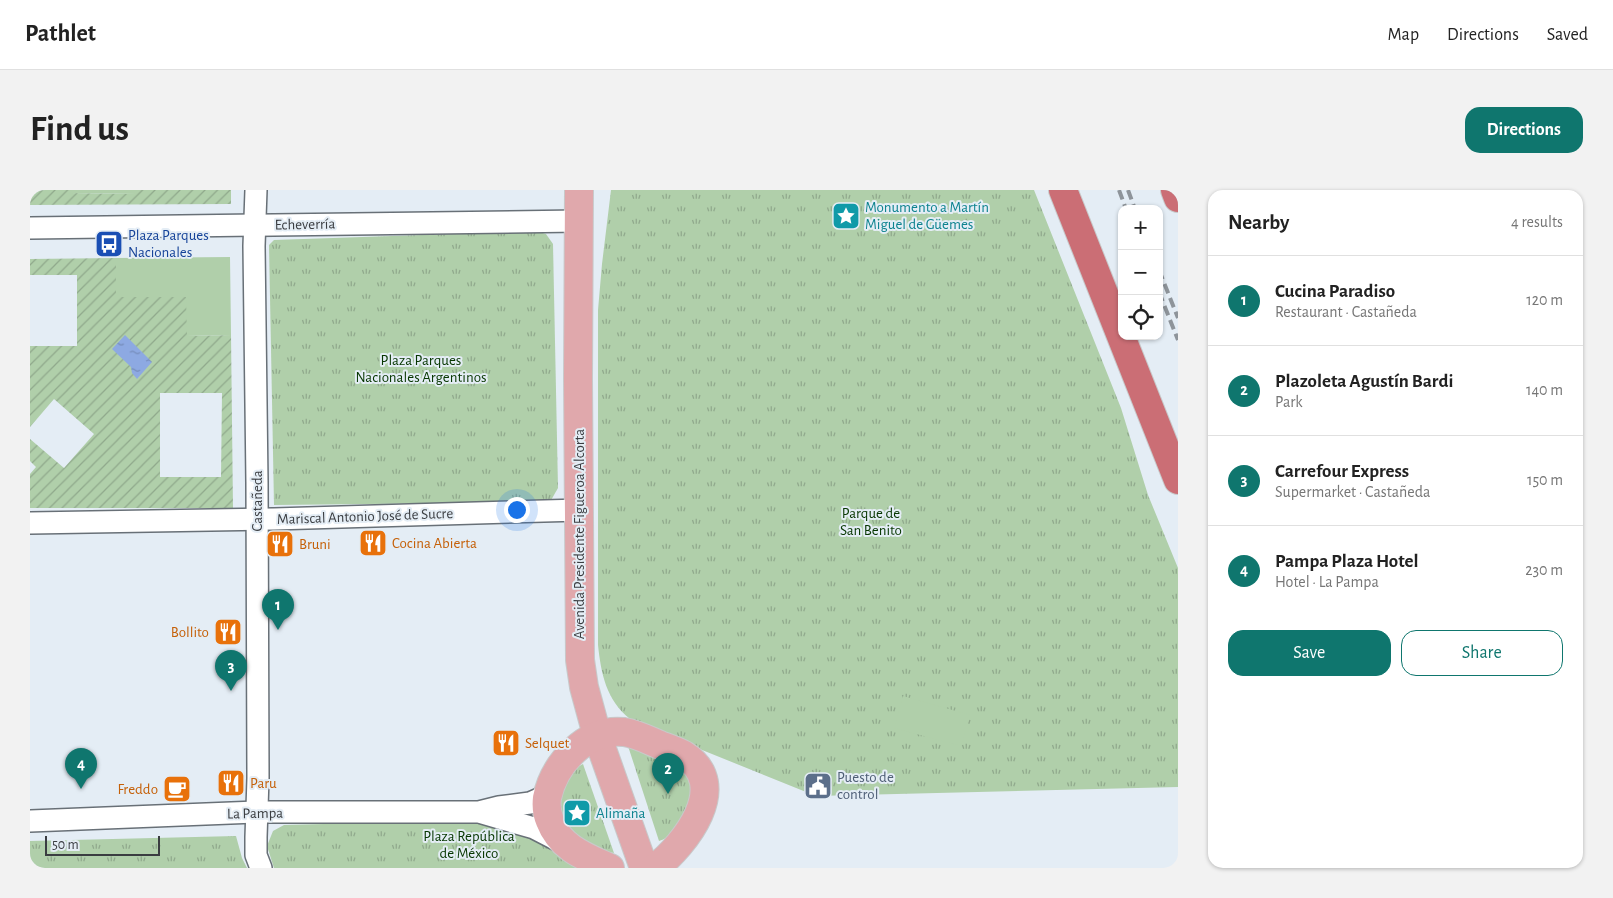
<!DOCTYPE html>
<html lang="en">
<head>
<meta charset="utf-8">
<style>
  :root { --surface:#fff; --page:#f2f2f2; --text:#222; --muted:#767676; --line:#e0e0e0; --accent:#0f766e }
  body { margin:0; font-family:"Alegreya Sans",sans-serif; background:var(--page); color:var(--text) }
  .controls { position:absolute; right:15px; top:15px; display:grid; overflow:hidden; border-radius:10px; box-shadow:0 1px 4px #0004 }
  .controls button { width:45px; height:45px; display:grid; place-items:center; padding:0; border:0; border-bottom:1px solid var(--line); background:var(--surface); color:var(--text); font:25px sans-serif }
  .scale { position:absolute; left:15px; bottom:12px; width:115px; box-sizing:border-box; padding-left:5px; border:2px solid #3a3d41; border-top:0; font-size:14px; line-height:18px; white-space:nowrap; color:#3a3d41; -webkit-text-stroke:4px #e4edf5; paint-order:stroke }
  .you { position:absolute; left:486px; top:319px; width:18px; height:18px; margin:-12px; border:4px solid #fff; border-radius:50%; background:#1a73e8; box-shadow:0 0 0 8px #1a73e833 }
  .badge { display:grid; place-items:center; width:32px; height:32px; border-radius:50%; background:var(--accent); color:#fff; font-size:16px; font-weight:700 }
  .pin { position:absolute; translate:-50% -41px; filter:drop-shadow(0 1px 2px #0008) }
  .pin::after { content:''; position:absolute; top:26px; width:18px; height:15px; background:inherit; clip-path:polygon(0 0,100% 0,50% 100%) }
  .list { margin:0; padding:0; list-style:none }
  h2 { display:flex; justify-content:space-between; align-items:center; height:65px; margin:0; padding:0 20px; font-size:21px }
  h2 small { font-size:16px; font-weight:400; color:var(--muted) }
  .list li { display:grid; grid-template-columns:32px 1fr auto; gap:15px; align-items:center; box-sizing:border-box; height:90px; padding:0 20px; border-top:1px solid var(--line) }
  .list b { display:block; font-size:19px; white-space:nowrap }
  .list p { margin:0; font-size:16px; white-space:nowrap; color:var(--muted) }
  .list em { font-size:16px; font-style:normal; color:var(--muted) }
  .actions { display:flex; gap:10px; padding:15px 20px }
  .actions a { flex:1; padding:11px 0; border:1px solid var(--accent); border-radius:15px; text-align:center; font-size:18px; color:var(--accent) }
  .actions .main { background:var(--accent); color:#fff }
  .icon { flex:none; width:28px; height:28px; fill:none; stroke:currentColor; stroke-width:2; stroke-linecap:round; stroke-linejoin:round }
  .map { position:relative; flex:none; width:1148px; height:678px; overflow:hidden; border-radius:15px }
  header { display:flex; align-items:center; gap:30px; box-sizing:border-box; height:70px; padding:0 25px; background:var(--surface); border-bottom:1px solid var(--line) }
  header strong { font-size:24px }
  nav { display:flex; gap:28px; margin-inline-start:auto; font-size:18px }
  .intro { display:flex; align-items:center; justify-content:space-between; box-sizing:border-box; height:120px; padding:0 30px }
  h1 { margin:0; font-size:35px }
  .button { padding:12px 22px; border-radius:15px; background:var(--accent); color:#fff; font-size:18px; font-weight:700 }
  main { display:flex; gap:30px; padding:0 30px }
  aside { flex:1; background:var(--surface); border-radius:15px; box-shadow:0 1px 4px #0004 }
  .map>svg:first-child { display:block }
  .park { fill:url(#park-tufts) }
  .garden { fill:url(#garden-furrows); fill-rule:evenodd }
  .pitch { fill:#b0cfaa }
  .water { fill:url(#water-ripples) }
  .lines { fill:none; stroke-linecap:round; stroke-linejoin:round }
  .minor-casing { stroke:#687077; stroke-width:24 }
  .major-casing { stroke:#c8c9ca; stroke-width:30 }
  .highway-casing { stroke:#c8c9ca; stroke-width:30 }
  .minor { stroke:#fff; stroke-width:21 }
  .major { stroke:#e0a8ac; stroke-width:28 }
  .highway { stroke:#cb6e75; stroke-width:28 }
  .rail { stroke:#8e949a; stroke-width:4; stroke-dasharray:10 5; stroke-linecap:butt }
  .labels { text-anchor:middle; stroke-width:4; stroke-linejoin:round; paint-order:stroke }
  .culture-label { font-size:15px; fill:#0d838f; stroke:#e4edf5; text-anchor:start }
  .street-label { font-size:15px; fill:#3a3d41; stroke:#e4edf5 }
  .transit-label { font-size:15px; fill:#164399; stroke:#e4edf5; text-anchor:start }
  .park-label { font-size:15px; fill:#073701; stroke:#e4edf5 }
  .food-label { font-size:15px; fill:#c56008; stroke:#e4edf5; text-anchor:start }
  .service-label { font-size:15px; fill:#4e5e75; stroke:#e4edf5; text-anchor:start }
</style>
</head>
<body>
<header>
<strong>Pathlet</strong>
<nav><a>Map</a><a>Directions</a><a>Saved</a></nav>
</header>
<div class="intro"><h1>Find us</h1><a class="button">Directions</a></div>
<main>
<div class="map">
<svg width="1148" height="678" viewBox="0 0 1148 678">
  <defs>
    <pattern id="park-tufts" width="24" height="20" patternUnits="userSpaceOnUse" patternTransform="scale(1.25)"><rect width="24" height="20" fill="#b0cfaa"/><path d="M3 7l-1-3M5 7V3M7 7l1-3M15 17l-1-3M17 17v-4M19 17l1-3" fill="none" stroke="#90a98c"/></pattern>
    <pattern id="garden-furrows" width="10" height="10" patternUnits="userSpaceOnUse" patternTransform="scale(1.25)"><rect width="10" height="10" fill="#b0cfaa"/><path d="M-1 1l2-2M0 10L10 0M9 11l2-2" fill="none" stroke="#90a98c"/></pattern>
    <pattern id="water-ripples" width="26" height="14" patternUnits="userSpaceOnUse" patternTransform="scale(1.25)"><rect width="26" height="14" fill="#8da9e2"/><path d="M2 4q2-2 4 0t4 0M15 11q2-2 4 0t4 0" fill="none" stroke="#748bb9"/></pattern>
  </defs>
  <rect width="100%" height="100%" fill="#e4edf5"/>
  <g class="park">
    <path d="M 581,0 L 1004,0 L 1091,218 L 1118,305 L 1148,378 L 1148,597 L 786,606 L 625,541 C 617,537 607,534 600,529 C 576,510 571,483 568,455 L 568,120 L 572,74 Z"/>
    <polygon points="506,41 516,44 523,54 528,298 520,312 244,315 239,55 244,50"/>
    <path d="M 598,556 L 649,573 L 663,598 C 658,615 649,646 629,651 Z"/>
    <polygon points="553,574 584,663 564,660 543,650 526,616 542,580"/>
    <polygon points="452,630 487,638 551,678 244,678 237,656 243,641 254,635"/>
    <polygon points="206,646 212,668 217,678 0,678 0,651"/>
  </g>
  <g class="garden">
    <polygon points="0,0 41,0 41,3 105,4 105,0 201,0 201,14 0,15"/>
    <path d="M 86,68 L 86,107 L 157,107 L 157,146 L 201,145 L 203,318 L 0,318 L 0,284 L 6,277 L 0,271 L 0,249 L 34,278 L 64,244 L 24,209 L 0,237 L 0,156 L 47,156 L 47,85 L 0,85 L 0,69 ZM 130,203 L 192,203 L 191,287 L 130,287 Z"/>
  </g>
  <g class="pitch">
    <polygon points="41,0 105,0 105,4 41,3"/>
    <polygon points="200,67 201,145 157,146 156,107 86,107 86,68"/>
    <polygon points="873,506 940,525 931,556 864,538"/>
  </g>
  <polygon class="water" points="95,145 122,172 107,189 102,183 101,177 82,159"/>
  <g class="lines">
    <defs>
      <g id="minor">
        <polyline points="226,0 224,56 227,292 228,588 226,647 226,665 231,678"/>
        <polyline points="0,38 549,31"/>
        <polyline points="0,333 244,329 550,320"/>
        <polyline points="452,623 504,638 533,653"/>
        <polyline points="0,631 227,622 449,622 469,617 500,613 509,609 519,602"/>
      </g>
      <g id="major">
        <polyline points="549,0 548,189 550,470 554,497 567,545 614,678"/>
        <path d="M 580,678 C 556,667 530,658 520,631 C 517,624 516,616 517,608 C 524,574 556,538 594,542 C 607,544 618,550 630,555 C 638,558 647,561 654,565 C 702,595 655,655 625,678"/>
      </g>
      <g id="highway">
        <polyline points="1033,0 1148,290"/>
        <polyline points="1145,0 1148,8"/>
      </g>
    </defs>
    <use href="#minor" class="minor-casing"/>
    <use href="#major" class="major-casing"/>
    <use href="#highway" class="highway-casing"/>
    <use href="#minor" class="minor"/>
    <use href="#major" class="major"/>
    <use href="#highway" class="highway"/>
    <g class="rail">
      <polyline points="1089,0 1096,19"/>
      <polyline points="1098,0 1105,19"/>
      <polyline points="1129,80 1148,128"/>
      <polyline points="1129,102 1148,150"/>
    </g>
  </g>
  <defs>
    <symbol id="sight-square" viewBox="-11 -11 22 22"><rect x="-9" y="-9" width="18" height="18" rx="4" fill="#0f9aa8" stroke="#e4edf5"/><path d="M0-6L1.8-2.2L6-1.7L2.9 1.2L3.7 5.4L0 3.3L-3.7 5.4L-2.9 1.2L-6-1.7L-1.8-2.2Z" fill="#fff"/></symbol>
    <symbol id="bus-square" viewBox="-11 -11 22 22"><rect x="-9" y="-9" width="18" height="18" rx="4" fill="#1a4fb4" stroke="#e4edf5"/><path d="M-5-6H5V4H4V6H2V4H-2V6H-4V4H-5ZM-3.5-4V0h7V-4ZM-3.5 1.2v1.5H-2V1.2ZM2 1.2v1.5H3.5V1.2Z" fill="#fff"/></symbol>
    <symbol id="restaurant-square" viewBox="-11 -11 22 22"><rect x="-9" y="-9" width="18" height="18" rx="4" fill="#e8710a" stroke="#e4edf5"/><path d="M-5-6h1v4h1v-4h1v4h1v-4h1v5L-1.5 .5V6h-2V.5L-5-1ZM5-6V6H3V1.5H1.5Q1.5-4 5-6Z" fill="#fff"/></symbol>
    <symbol id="civic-square" viewBox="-11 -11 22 22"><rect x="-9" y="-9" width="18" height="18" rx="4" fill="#5c6f8a" stroke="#e4edf5"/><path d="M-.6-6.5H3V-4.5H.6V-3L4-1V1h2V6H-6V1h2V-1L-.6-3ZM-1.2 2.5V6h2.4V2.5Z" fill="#fff"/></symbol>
    <symbol id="cafe-square" viewBox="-11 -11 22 22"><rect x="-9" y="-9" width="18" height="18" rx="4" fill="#e8710a" stroke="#e4edf5"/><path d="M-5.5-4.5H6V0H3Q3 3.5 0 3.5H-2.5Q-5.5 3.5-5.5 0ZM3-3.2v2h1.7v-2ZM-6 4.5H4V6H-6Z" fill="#fff"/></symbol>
  </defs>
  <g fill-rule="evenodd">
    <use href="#sight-square" x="800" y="10" width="32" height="32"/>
    <use href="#bus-square" x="63" y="38" width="32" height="32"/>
    <use href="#restaurant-square" x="327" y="337" width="32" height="32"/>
    <use href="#restaurant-square" x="234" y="338" width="32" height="32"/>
    <use href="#restaurant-square" x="182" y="426" width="32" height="32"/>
    <use href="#restaurant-square" x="460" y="537" width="32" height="32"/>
    <use href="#restaurant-square" x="185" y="577" width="32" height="32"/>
    <use href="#civic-square" x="772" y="580" width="32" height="32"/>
    <use href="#cafe-square" x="131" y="583" width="32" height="32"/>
    <use href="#sight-square" x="531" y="607" width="32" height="32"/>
  </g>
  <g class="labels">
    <g class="culture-label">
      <text x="835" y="22">Monumento a Martín<tspan x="835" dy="17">Miguel de Güemes</tspan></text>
      <text x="566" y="628">Alimaña</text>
    </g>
    <g class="street-label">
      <text transform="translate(275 34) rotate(-1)" y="5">Echeverría</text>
      <text transform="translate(227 311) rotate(-90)" y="5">Castañeda</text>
      <text transform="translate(335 326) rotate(-2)" y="5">Mariscal Antonio José de Sucre</text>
      <text transform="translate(549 344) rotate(-90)" y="5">Avenida Presidente Figueroa Alcorta</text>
      <text transform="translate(225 623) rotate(-1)" y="5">La Pampa</text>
    </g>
    <g class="transit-label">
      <text x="98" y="50">Plaza Parques<tspan x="98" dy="17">Nacionales</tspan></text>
    </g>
    <g class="park-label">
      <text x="391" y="175">Plaza Parques<tspan x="391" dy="17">Nacionales Argentinos</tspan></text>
      <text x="841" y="328">Parque de<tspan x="841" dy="17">San Benito</tspan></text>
      <text x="439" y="651">Plaza República<tspan x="439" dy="17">de México</tspan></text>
    </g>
    <g class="food-label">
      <text x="362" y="358">Cocina Abierta</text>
      <text x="269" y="359">Bruni</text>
      <text x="179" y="447" text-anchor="end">Bollito</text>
      <text x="495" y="558">Selquet</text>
      <text x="220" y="598">Paru</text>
      <text x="128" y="604" text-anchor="end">Freddo</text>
    </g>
    <g class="service-label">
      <text x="807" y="592">Puesto de<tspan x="807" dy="17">control</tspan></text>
    </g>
  </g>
</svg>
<div class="controls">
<button>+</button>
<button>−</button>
<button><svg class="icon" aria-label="locate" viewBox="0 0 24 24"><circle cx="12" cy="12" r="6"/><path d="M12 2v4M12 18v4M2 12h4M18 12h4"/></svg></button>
</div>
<div class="scale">50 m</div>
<div class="you"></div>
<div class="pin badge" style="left:248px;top:440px">1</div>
<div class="pin badge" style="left:638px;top:604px">2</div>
<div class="pin badge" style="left:201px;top:501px">3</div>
<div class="pin badge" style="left:51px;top:599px">4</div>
</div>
<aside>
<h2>Nearby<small>4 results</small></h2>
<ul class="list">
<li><span class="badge">1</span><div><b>Cucina Paradiso</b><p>Restaurant · Castañeda</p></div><em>120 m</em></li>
<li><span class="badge">2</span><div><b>Plazoleta Agustín Bardi</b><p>Park</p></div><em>140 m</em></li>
<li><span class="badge">3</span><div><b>Carrefour Express</b><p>Supermarket · Castañeda</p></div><em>150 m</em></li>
<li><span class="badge">4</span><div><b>Pampa Plaza Hotel</b><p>Hotel · La Pampa</p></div><em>230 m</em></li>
</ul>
<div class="actions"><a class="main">Save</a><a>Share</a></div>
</aside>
</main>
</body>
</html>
